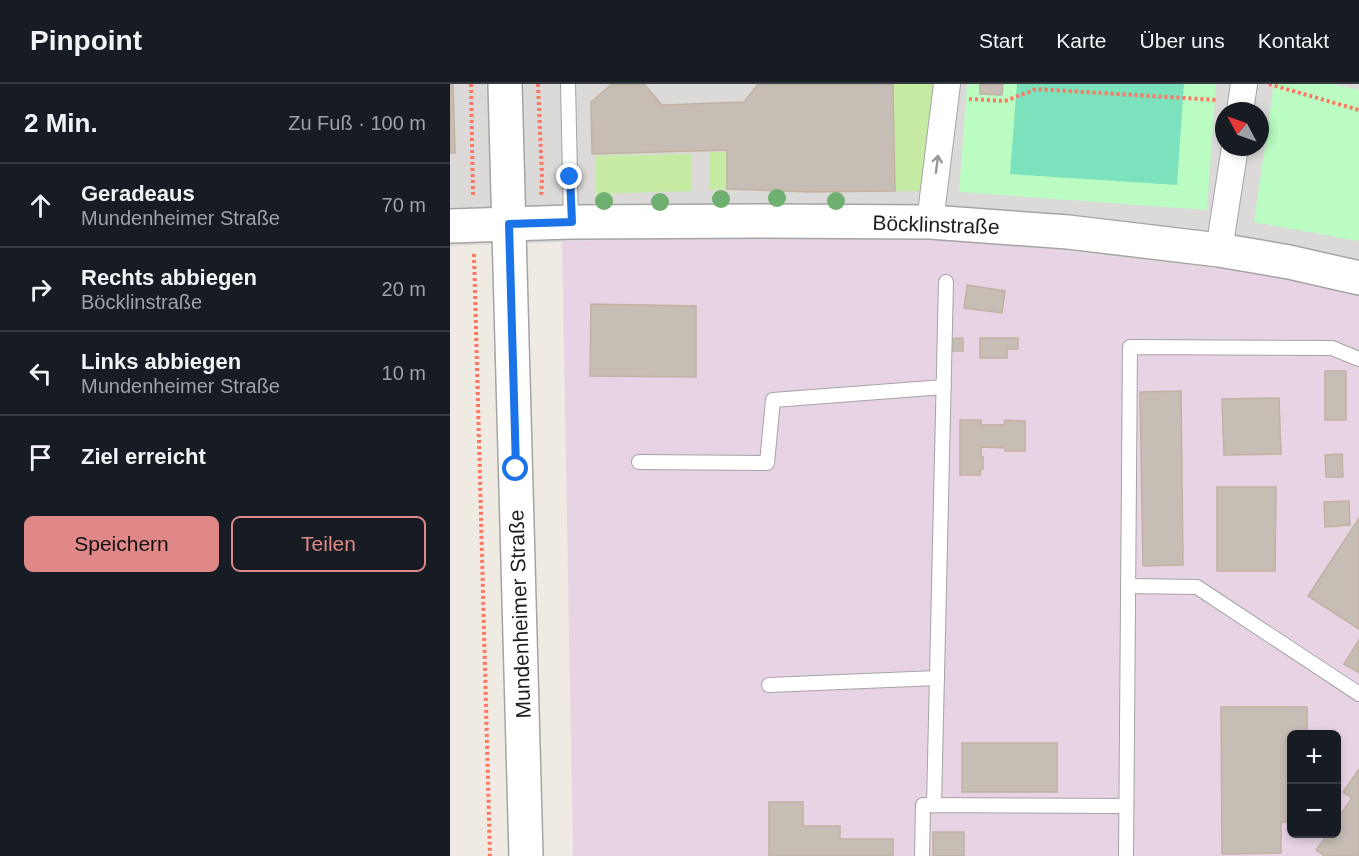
<!DOCTYPE html>
<html lang="de">
<head>
<meta charset="utf-8">
<style>
  :root { --surface:#171b24; --page:#242831; --text:#f1f3f6; --muted:#9ea1a6; --line:#363941; --accent:#df8887 }
  body { margin:0; font-family:Arial,sans-serif; background:var(--page); color:var(--text) }
  .controls { position:absolute; right:18px; bottom:18px; display:grid; overflow:hidden; border-radius:9px; box-shadow:0 3px 9px #0003 }
  .controls button { width:54px; height:54px; display:grid; place-items:center; padding:0; border:0; border-bottom:2px solid var(--line); background:var(--surface); color:var(--text); font:30px sans-serif }
  .compass { position:absolute; left:765px; top:18px; width:54px; height:54px; border-radius:50%; background:var(--surface); box-shadow:0 3px 9px #0003; rotate:311deg }
  .stop { position:absolute; width:18px; height:18px; margin:-14px; border:4px solid #1a73e8; border-radius:50%; background:#fff }
  .stop.end { background:#1a73e8; border-color:#fff; box-shadow:0 2px 6px #0008 }
  .list { margin:0; padding:0; list-style:none }
  h2 { display:flex; justify-content:space-between; align-items:center; height:78px; margin:0; padding:0 24px; font-size:26px }
  h2 small { font-size:20px; font-weight:400; color:var(--muted) }
  .list li { display:grid; grid-template-columns:39px 1fr auto; gap:18px; align-items:center; box-sizing:border-box; height:84px; padding:0 24px; border-top:2px solid var(--line) }
  .list b { display:block; font-size:22px; white-space:nowrap }
  .list p { margin:0; font-size:20px; white-space:nowrap; color:var(--muted) }
  .list em { font-size:20px; font-style:normal; color:var(--muted) }
  .actions { display:flex; gap:12px; padding:18px 24px }
  .actions a { flex:1; padding:14px 0; border:2px solid var(--accent); border-radius:9px; text-align:center; font-size:21px; color:var(--accent) }
  .actions .main { background:var(--accent); color:#111 }
  .icon { flex:none; width:33px; height:33px; fill:none; stroke:currentColor; stroke-width:2; stroke-linecap:round; stroke-linejoin:round }
  .map { position:relative; flex:none; width:909px; height:772px; overflow:hidden }
  header { display:flex; align-items:center; gap:36px; box-sizing:border-box; height:84px; padding:0 30px; background:var(--surface); border-bottom:2px solid var(--line) }
  header strong { font-size:28px }
  nav { display:flex; gap:33px; margin-inline-start:auto; font-size:21px }
  main { display:flex }
  aside { flex:1; background:var(--surface) }
  .map>svg:first-child { display:block }
  .residential { fill:#dbdad9; fill-rule:evenodd }
  .industrial { fill:#e8d3e4; fill-rule:evenodd }
  .grass { fill:#c6eca4 }
  .park { fill:#bbfcc2 }
  .pitch { fill:#7be2bd }
  .building { fill:#c6bdb5; stroke:#c1b1a3; stroke-width:1.5 }
  .lines { fill:none; stroke-linecap:round; stroke-linejoin:round }
  .service-casing { stroke:#a4a4a4; stroke-width:16 }
  .minor-casing { stroke:#a4a4a4; stroke-width:28 }
  .tertiary-casing { stroke:#a4a4a4; stroke-width:36 }
  .path { stroke:#ff7762; stroke-width:4; stroke-dasharray:3 3; stroke-linecap:butt }
  .service { stroke:#fff; stroke-width:14 }
  .minor { stroke:#fff; stroke-width:26 }
  .tertiary { stroke:#fff; stroke-width:33 }
  .tree { fill:#6fb070 }
  .oneway { stroke:#999 }
  .route { stroke:#1a73e8; stroke-width:8 }
  .labels { text-anchor:middle; stroke-width:4.5; stroke-linejoin:round; paint-order:stroke }
  .street-label { font-size:21px; fill:#1d1d1d; stroke:#fff }
</style>
</head>
<body>
<header>
<strong>Pinpoint</strong>
<nav><a>Start</a><a>Karte</a><a>Über uns</a><a>Kontakt</a></nav>
</header>
<main>
<aside>
<h2>2 Min.<small>Zu Fuß · 100 m</small></h2>
<ul class="list">
<li><svg class="icon" aria-label="ahead" viewBox="0 0 24 24"><path d="M12 20V5M6 11l6-6 6 6"/></svg><div><b>Geradeaus</b><p>Mundenheimer Straße</p></div><em>70 m</em></li>
<li><svg class="icon" aria-label="right" viewBox="0 0 24 24"><path d="M7 20v-9h11M14 6l5 5-5 5"/></svg><div><b>Rechts abbiegen</b><p>Böcklinstraße</p></div><em>20 m</em></li>
<li><svg class="icon" aria-label="left" viewBox="0 0 24 24"><path d="M17 20v-9H6M10 6l-5 5 5 5"/></svg><div><b>Links abbiegen</b><p>Mundenheimer Straße</p></div><em>10 m</em></li>
<li><svg class="icon" aria-label="arrive" viewBox="0 0 24 24"><path d="M6 21V4h12l-3 4 3 4H6"/></svg><div><b>Ziel erreicht</b></div></li>
</ul>
<div class="actions"><a class="main">Speichern</a><a>Teilen</a></div>
</aside>
<div class="map">
<svg width="909" height="772" viewBox="0 0 909 772">
  <rect width="100%" height="100%" fill="#efebe2"/>
  <path class="residential" d="M 0,0 L 909,0 L 909,201 L 397,142 L 112,158 L 0,162 ZM 774,27 L 810,27 L 810,63 L 774,63 Z"/>
  <path class="industrial" d="M 397,142 L 909,201 L 909,772 L 123,772 L 112,158 ZM 842,650 L 886,650 L 886,750 L 842,750 Z"/>
  <g class="grass">
    <polygon points="443,0 483,0 471,107 445,107"/>
    <polygon points="259,68 277,68 277,105 259,106"/>
    <polygon points="241,70 242,107 146,110 145,72"/>
  </g>
  <g class="park">
    <polygon points="517,0 766,0 757,126 509,108"/>
    <polygon points="824,0 882,0 909,6 909,157 804,138"/>
  </g>
  <polygon class="pitch" points="567,0 734,0 727,101 560,90"/>
  <g class="building">
    <polygon points="0,0 3,0 5,69 0,69"/>
    <polygon points="162,0 194,0 212,21 294,18 308,0 443,0 445,107 359,108 277,105 277,66 142,70 141,18"/>
    <polygon points="530,0 553,0 552,11 530,10"/>
    <polygon points="517,201 555,207 552,229 514,224"/>
    <polygon points="141,220 246,222 246,293 140,292"/>
    <polygon points="513,254 513,267 500,267 500,255"/>
    <polygon points="530,254 568,254 568,265 557,265 557,274 530,274"/>
    <rect x="875" y="287" width="21" height="49"/>
    <polygon points="731,307 733,481 693,482 690,308"/>
    <polygon points="829,314 831,370 774,371 772,315"/>
    <polygon points="510,336 531,336 531,341 554,341 555,336 575,337 575,367 555,367 555,364 531,363 531,373 533,373 533,385 531,385 530,391 510,391"/>
    <polygon points="892,370 893,393 876,393 875,371"/>
    <polygon points="767,403 826,403 825,487 767,487"/>
    <polygon points="899,417 900,441 875,443 874,418"/>
    <polygon points="909,434 909,545 858,512"/>
    <polygon points="909,556 909,589 894,580"/>
    <polygon points="771,623 857,623 857,650 842,650 842,738 831,738 831,769 772,770"/>
    <rect x="512" y="659" width="95" height="49"/>
    <polygon points="909,685 909,772 875,772 866,766 878,750 886,750 886,737 902,714 893,708"/>
    <polygon points="319,718 353,718 353,742 390,742 390,755 443,755 443,772 319,772"/>
    <rect x="483" y="748" width="31" height="24"/>
  </g>
  <g class="lines">
    <defs>
      <g id="service">
        <polyline points="118,0 121,138"/>
        <polyline points="189,378 317,379 323,316 494,303"/>
        <polyline points="678,502 747,503 909,610"/>
        <polyline points="319,601 487,594"/>
        <polyline points="484,721 496,198"/>
        <polyline points="472,772 473,721 676,722"/>
        <polyline points="676,772 680,263 882,264 909,275"/>
      </g>
      <g id="minor">
        <polyline points="790,27 794,0"/>
        <polyline points="480,138 497,0"/>
        <polyline points="769,166 785,63"/>
      </g>
      <g id="tertiary">
        <polyline points="55,0 76,772"/>
        <polyline points="0,142 121,138 313,137 480,138 618,148 769,166 839,178 909,194"/>
      </g>
    </defs>
    <use href="#service" class="service-casing"/>
    <use href="#minor" class="minor-casing"/>
    <use href="#tertiary" class="tertiary-casing"/>
    <g class="path">
      <polyline points="21,0 23,114"/>
      <polyline points="88,0 92,94 91,112"/>
      <polyline points="819,0 909,26"/>
      <polyline points="519,15 555,17 586,5 767,16"/>
      <polyline points="24,170 40,772"/>
    </g>
    <use href="#service" class="service"/>
    <use href="#minor" class="minor"/>
    <use href="#tertiary" class="tertiary"/>
  </g>
  <g class="tree">
    <circle cx="327" cy="114" r="9"/>
    <circle cx="271" cy="115" r="9"/>
    <circle cx="154" cy="117" r="9"/>
    <circle cx="386" cy="117" r="9"/>
    <circle cx="210" cy="118" r="9"/>
  </g>
  <defs><path id="oneway-shaft" d="M-6 0H5M1.5-3L5.5 0L1.5 3" fill="none" stroke-width="1.6" stroke-linecap="round" stroke-linejoin="round" transform="scale(1.5)"/></defs>
  <use class="oneway" href="#oneway-shaft" transform="translate(487 80) rotate(-83)"/>
  <g class="lines">
    <polyline class="route" points="66,385 59,140 122,138 120,93"/>
  </g>
  <g class="labels">
    <g class="street-label">
      <text transform="translate(486 141) rotate(2)" y="7">Böcklinstraße</text>
      <text transform="translate(70 530) rotate(-92)" y="7">Mundenheimer Straße</text>
    </g>
  </g>
</svg>
<div class="controls">
<button>+</button>
<button>−</button>
</div>
<svg class="compass" viewBox="-18 -18 36 36"><path d="M0-13l5 13h-10z" fill="#e53935"/><path d="M0 13l5-13h-10z" fill="#9ea1a6"/></svg>
<div class="stop" style="left:66px;top:385px"></div>
<div class="stop end" style="left:120px;top:93px"></div>
</div>
</main>
</body>
</html>
